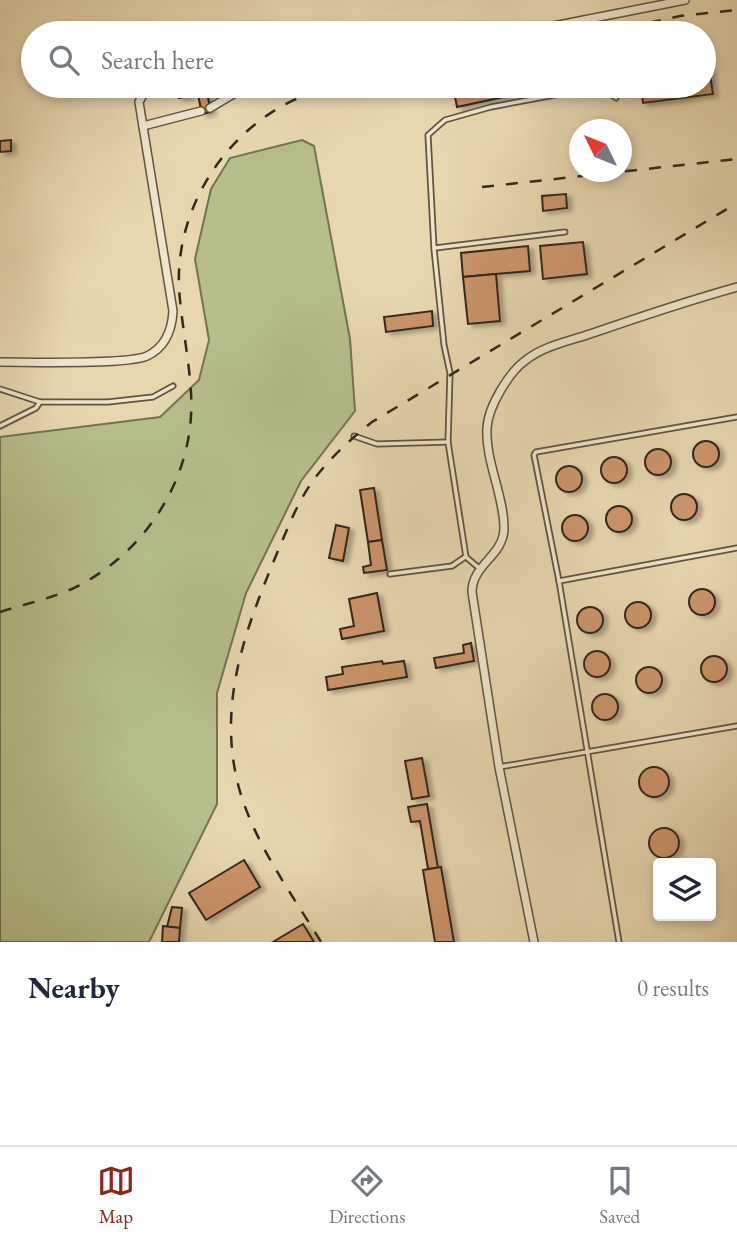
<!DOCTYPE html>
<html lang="en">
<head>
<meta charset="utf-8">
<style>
  :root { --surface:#fff; --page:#f6f6f7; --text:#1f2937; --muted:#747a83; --line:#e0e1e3; --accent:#8f2418 }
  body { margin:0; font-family:"EB Garamond",serif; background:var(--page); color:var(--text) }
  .controls { position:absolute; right:21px; bottom:21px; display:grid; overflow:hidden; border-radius:7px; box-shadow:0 4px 10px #0003 }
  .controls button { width:63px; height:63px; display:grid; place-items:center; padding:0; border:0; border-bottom:2px solid var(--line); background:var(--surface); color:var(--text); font:35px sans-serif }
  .compass { position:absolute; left:569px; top:119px; width:63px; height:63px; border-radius:50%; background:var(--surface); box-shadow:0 4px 10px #0003; rotate:313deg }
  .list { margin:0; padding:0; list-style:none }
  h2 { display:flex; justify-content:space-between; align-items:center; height:91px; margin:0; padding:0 28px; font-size:30px }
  h2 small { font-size:23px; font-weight:400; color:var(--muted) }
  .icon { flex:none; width:38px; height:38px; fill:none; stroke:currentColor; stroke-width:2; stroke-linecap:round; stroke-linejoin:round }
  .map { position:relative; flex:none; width:737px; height:942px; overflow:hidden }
  .search { position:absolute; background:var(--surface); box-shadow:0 4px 10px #0003; left:21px; right:21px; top:21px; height:77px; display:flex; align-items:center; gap:18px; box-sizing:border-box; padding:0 24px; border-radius:38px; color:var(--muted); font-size:26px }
  .sheet { height:203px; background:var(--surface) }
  nav { display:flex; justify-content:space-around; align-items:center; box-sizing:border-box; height:98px; border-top:2px solid var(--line); background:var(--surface); font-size:19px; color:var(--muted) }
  nav a { display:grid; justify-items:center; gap:4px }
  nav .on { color:var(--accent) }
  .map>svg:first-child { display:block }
  .green { fill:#b6be8a; stroke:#747354; stroke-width:2 }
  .building { fill:#cc946a; stroke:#32281e; stroke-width:2; filter:url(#shadow) }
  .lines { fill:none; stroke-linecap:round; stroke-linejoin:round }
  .lane-casing { stroke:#5f5442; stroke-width:7 }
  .street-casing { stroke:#5f5442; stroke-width:10 }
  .lane { stroke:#efe5cb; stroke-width:3.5 }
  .street { stroke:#efe5cb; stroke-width:7 }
  .rail { stroke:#32281e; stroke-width:2.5; stroke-dasharray:12 12; stroke-linecap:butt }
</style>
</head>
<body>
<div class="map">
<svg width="737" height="942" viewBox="0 0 737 942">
  <defs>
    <filter id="shadow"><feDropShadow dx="5" dy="3" stdDeviation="2" flood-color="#0004"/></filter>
  </defs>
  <rect width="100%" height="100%" fill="#e7d7af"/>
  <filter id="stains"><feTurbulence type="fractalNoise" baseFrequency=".00286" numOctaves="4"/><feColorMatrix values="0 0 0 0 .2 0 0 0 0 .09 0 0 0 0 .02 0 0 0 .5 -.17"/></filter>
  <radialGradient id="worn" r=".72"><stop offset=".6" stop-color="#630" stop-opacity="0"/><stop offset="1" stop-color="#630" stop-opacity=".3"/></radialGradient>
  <polygon class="green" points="302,140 314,146 350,339 355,411 301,481 246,593 217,693 217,804 149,942 0,942 0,437 160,417 199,380 209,340 195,259 211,189 230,158"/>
  <g class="building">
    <polygon points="709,68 713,94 643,103 641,86 704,86 704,69"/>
    <polygon points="177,86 187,86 189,96 179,98"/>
    <polygon points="453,86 536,86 537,90 457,107"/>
    <polygon points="206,88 211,112 202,114 197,90"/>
    <polygon points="11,140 11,151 0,152 0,141"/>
    <polygon points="566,194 567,208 543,211 542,196"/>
    <polygon points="583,242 587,274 543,279 540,246"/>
    <polygon points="528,246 530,271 463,277 461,253"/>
    <polygon points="496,274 500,321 468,324 463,277"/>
    <polygon points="432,311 433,326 386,332 384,317"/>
    <circle cx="706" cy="454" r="13"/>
    <circle cx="658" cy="462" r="13"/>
    <circle cx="614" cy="470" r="13"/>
    <circle cx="569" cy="479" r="13"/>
    <polygon points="374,488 382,540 368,542 360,490"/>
    <circle cx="684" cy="507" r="13"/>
    <circle cx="619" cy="519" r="13"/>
    <circle cx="575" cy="528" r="13"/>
    <polygon points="336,525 349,528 343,561 329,558"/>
    <polygon points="382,540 387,570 364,573 363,567 371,565 368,542"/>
    <circle cx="702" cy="602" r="13"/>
    <polygon points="377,593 384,631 342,639 340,629 354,626 349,599"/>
    <circle cx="638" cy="615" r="13"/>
    <circle cx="590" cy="620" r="13"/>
    <polygon points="471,643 474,661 436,668 434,658 464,653 463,645"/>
    <circle cx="597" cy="664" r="13"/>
    <circle cx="714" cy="669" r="13"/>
    <polygon points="382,661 383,664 404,661 407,677 328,690 326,677 343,674 342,667"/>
    <circle cx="649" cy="680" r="13"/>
    <circle cx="605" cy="707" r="13"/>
    <polygon points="422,758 429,796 412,799 405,761"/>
    <circle cx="654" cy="782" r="15"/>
    <polygon points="427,804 438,868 428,869 420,821 411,822 408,807"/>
    <circle cx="664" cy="843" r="15"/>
    <polygon points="244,860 260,887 206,920 189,893"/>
    <polygon points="441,867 454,942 435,942 423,870"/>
    <polygon points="172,907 182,908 180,928 167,927"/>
    <polygon points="303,924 314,942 273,942"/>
    <polygon points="163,926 180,928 179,942 162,942"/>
  </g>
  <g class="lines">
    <defs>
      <g id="lane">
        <polyline points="435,248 565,232"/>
        <polyline points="0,389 40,402 108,402 153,397 173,386"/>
        <polyline points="0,426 36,408 40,402"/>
        <polyline points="354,436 377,444 448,442"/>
        <polyline points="479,568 466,557 448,442 450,373 444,345 434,249 428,135 445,120 491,107 587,89 606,91 616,98"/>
        <polyline points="390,574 452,566 465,557"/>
        <polyline points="559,581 737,548"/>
        <polyline points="499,767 737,726"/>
        <polyline points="619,942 559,581 534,455 536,452 737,417"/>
      </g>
      <g id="street">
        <polyline points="518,33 685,0"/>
        <polyline points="210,108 242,89 260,86"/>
        <polyline points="143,126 201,111"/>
        <path d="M 0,362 C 28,362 127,365 147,356 C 166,347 172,330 173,311 L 139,102 L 144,93 L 156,86"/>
        <path d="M 534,942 L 499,767 L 472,592 C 472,564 504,556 504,528 C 504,495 485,461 487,428 C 488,407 509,372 526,360 C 544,346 569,341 590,334 C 639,317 687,301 737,287"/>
      </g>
    </defs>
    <use href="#lane" class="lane-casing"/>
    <use href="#street" class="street-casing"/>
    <use href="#lane" class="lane"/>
    <use href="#street" class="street"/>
    <g class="rail">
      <polyline points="602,33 680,16 737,10"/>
      <polyline points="482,187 737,159"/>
      <path d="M 0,612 C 25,604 53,598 76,587 C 148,551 196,474 191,393 C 189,357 181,322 179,287 C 175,194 244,105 335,86"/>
      <path d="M 321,942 C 292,894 254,843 239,788 C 217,706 244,633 275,558 C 287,530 297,502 315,478 C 332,456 351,439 372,422 L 737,203"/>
    </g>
  </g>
  <rect width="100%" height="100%" filter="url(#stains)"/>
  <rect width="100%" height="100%" fill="url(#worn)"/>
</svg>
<div class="controls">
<button><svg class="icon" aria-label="layers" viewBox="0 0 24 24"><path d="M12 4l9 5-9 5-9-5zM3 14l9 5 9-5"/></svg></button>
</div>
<svg class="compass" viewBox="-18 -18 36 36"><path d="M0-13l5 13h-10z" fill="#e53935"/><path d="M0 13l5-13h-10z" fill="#747a83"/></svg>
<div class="search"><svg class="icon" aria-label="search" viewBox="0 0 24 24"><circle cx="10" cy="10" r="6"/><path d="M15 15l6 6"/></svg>Search here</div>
</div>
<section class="sheet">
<h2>Nearby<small>0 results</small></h2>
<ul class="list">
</ul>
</section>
<nav>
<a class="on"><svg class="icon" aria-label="map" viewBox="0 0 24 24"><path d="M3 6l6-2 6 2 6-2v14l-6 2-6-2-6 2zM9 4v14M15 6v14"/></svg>Map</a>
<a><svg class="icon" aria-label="directions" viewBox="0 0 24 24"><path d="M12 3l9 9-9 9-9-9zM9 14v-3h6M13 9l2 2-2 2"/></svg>Directions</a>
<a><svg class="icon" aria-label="saved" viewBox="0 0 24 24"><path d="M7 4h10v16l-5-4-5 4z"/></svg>Saved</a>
</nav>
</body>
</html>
